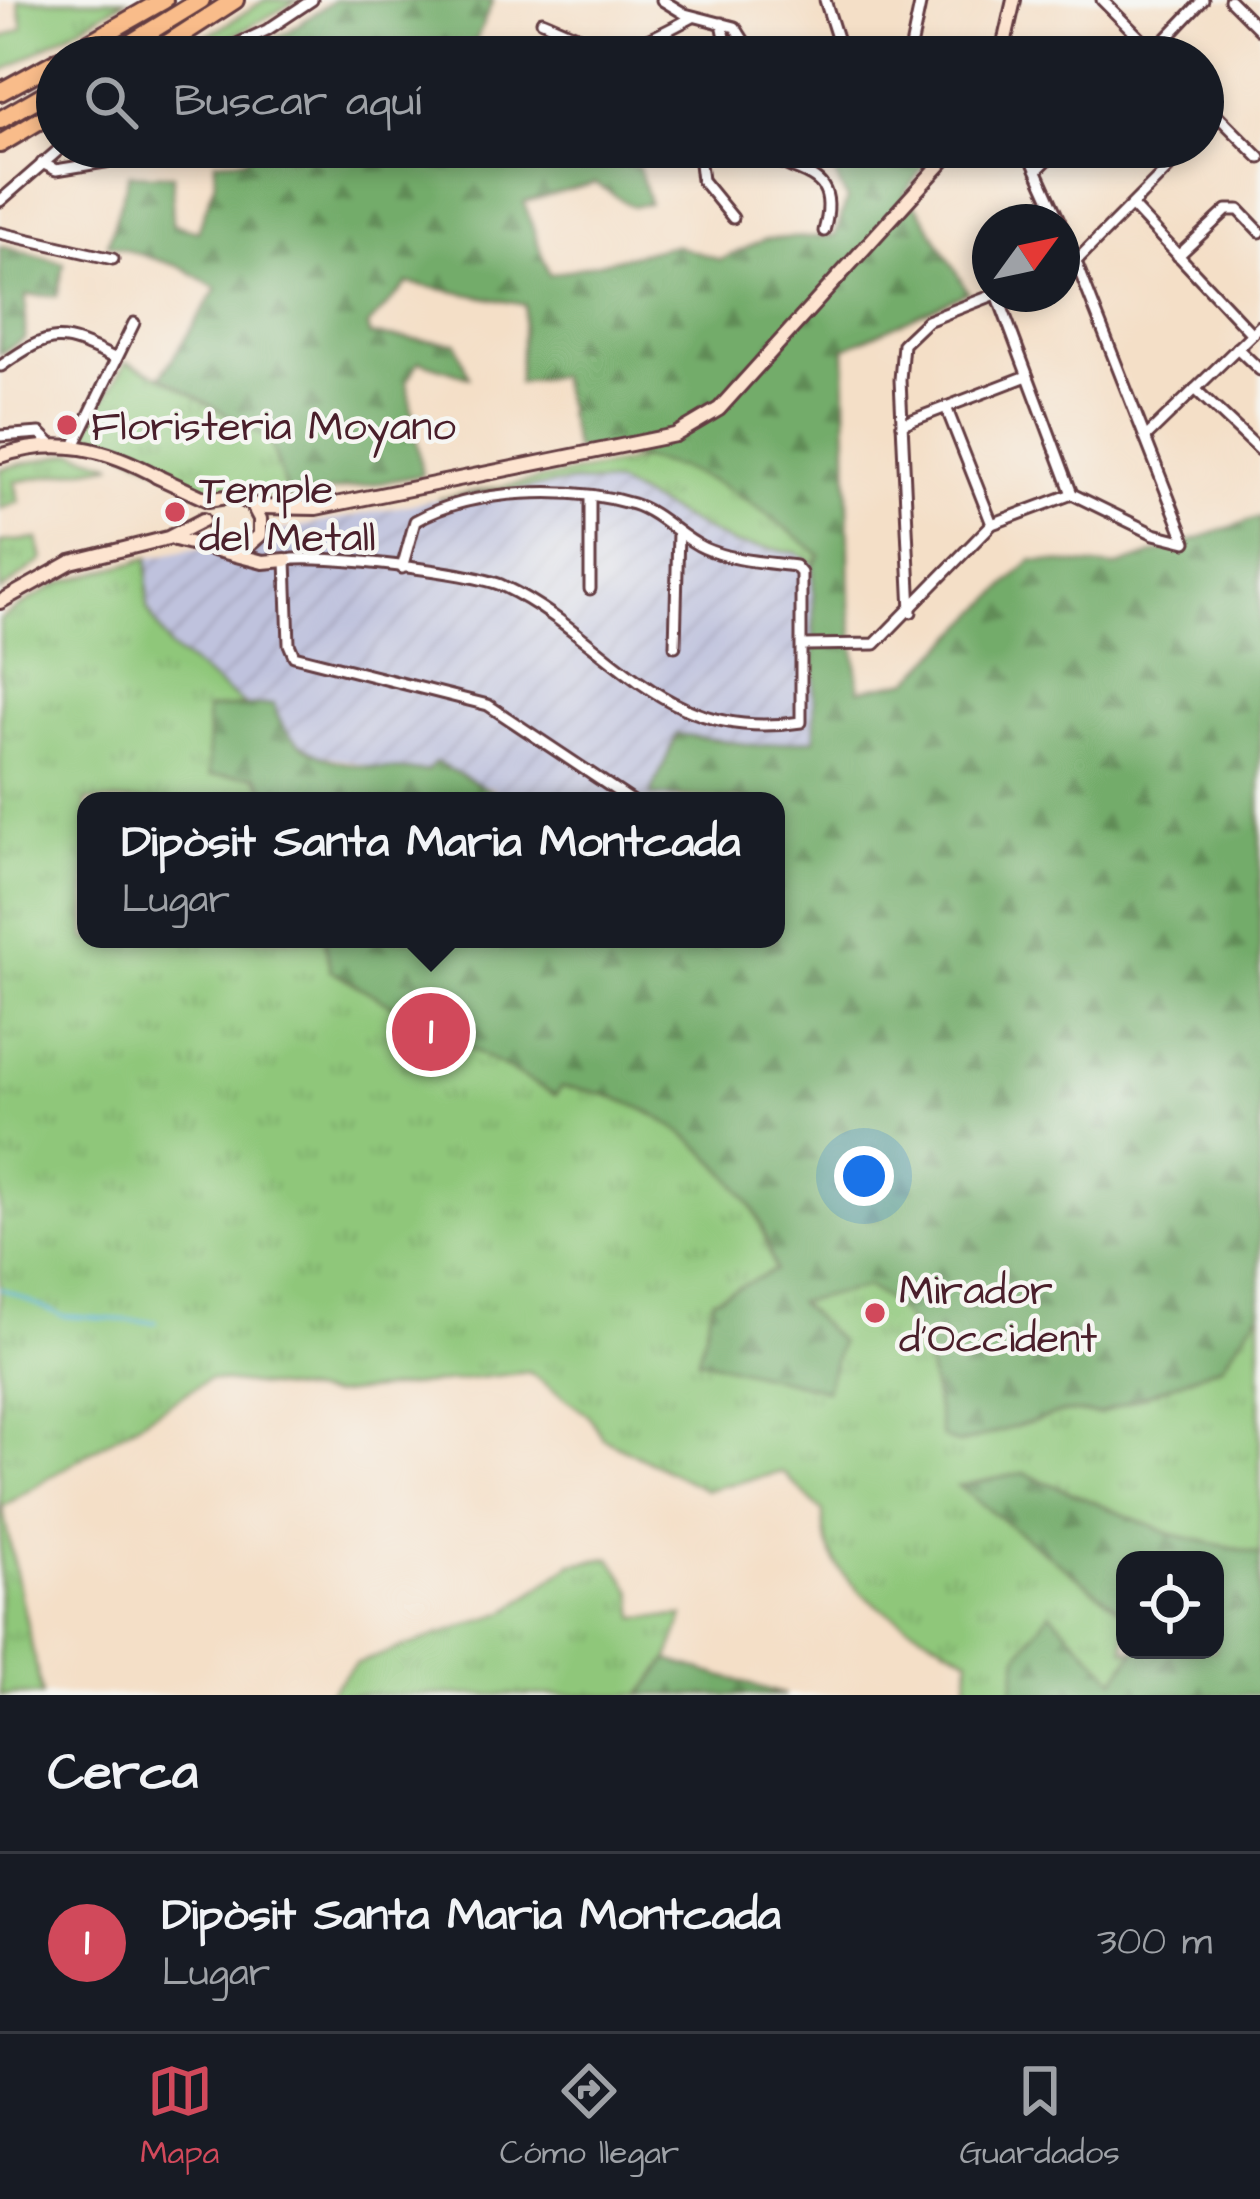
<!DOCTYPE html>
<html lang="es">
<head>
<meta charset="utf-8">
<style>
  :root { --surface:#171b24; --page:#20242c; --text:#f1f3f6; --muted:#9ea1a6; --line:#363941; --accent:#d1495b }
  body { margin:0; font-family:"Architects Daughter",sans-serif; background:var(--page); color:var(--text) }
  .controls { position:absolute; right:36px; bottom:36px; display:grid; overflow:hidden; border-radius:24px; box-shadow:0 6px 18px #0003 }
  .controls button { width:108px; height:108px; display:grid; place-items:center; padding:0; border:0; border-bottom:3px solid var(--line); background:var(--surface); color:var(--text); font:60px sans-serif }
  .compass { position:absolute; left:972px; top:204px; width:108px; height:108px; border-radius:50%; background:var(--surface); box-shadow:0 6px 18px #0003; rotate:57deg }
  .you { position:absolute; left:864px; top:1176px; width:42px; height:42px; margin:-30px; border:9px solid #fff; border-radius:50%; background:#1a73e8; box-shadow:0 0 0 18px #1a73e833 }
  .badge { display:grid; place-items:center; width:78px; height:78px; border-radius:50%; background:var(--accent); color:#fff; font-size:39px; font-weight:700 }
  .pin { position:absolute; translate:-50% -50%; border:6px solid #fff; box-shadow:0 3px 12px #0006 }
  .popup { position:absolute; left:77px; top:792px; width:708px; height:156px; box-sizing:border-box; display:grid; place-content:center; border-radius:24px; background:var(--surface); filter:drop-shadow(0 3px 9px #0005); font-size:39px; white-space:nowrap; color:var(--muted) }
  .popup b { font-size:45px; color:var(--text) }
  .popup::after { content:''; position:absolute; left:50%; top:100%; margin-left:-24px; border:24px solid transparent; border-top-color:var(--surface) }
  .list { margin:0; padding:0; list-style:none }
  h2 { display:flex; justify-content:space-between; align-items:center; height:156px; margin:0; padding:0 48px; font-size:51px }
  h2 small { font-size:39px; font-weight:400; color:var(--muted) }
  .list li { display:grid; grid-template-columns:78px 1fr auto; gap:36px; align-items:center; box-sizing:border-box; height:180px; padding:0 48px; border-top:3px solid var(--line) }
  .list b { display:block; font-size:45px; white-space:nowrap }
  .list p { margin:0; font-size:39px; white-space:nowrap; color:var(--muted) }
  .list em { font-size:39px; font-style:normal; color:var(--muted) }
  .icon { flex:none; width:66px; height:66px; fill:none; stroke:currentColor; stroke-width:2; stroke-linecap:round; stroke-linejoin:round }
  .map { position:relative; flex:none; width:1260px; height:1695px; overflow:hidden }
  .search { position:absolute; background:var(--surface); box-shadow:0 6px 18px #0003; left:36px; right:36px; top:36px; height:132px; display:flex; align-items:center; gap:30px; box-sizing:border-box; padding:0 42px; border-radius:66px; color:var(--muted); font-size:45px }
  .sheet { height:336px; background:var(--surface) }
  nav { display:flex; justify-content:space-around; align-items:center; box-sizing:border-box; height:168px; border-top:3px solid var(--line); background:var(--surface); font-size:33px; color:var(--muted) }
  nav a { display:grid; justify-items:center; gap:6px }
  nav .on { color:var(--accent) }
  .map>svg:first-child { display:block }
  .industrial { fill:url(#industrial-furrows) }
  .grass { fill:url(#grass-tufts); stroke:#6c7352; stroke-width:3 }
  .forest { fill:url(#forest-firs); stroke:#5e664a; stroke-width:3 }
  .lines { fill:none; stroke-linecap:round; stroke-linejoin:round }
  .stream { stroke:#63b7df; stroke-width:3 }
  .street-casing { stroke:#643c42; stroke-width:15 }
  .secondary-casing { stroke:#643c42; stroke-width:18 }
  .highway-casing { stroke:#643c42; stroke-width:22 }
  .street { stroke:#fff; stroke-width:9 }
  .secondary { stroke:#fde4d0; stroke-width:12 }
  .highway { stroke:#f9bc8a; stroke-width:16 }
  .poi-dot { fill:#d1495b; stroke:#f6f6f2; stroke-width:4.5 }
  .labels { text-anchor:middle; stroke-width:9; stroke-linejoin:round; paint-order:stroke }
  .poi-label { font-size:42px; fill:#4a1f2b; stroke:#f6f6f2; text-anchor:start }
</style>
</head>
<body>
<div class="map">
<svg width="1260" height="1695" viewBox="0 0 1260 1695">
  <defs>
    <pattern id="industrial-furrows" width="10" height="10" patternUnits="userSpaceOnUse" patternTransform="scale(3)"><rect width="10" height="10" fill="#bfc2dd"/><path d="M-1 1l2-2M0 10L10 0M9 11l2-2" fill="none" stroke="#a6a6be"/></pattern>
    <pattern id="grass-tufts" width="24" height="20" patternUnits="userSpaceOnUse" patternTransform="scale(3)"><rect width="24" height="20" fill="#8fc77a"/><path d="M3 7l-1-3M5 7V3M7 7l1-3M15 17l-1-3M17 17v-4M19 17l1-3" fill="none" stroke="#7daa6a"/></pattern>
    <pattern id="forest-firs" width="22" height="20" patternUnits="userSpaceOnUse" patternTransform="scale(3)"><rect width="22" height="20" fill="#73ac6a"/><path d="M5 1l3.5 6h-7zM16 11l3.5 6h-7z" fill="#608b57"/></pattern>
  </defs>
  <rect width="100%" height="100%" fill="#f6f6f2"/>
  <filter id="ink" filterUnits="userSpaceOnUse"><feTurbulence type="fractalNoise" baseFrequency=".00833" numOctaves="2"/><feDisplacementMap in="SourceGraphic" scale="24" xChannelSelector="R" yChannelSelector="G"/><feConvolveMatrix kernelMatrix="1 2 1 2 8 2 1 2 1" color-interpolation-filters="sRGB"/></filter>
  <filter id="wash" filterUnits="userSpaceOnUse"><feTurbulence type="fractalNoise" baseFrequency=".004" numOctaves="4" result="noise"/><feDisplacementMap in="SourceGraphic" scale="48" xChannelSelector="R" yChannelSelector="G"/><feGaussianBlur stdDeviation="2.7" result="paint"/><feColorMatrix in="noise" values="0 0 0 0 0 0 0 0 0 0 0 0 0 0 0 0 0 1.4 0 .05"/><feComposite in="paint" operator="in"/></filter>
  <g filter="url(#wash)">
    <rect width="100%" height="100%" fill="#f4dfc7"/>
    <polygon class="industrial" points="573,482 617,484 733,544 796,552 813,565 815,739 759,746 677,734 650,795 672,794 679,801 511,801 491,787 427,771 383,769 300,749 279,728 274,704 246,706 198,674 171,649 147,608 148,558 437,499"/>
    <g class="grass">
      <polygon points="18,0 126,0 0,73 0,39 23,28"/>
      <polygon points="265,0 298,0 195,57 174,57"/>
      <polygon points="126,362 161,376 270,440 289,499 219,495 86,433"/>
      <polygon points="75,452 114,464 15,482 20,502 0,509 0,469"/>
      <polygon points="655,457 745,495 821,555 813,565 796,552 733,544 617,484 573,482 437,499"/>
      <polygon points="38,539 43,560 0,592 0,542"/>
      <path d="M 148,558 L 147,608 L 171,649 L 246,706 L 207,709 L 273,801 L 86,801 L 86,939 L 325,939 L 330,970 L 415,1018 L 415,1040 L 429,1049 L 444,1044 L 446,1035 L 555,1095 L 560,1087 C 639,1092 709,1141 753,1208 C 764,1225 768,1250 775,1270 L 714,1299 L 699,1360 L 797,1302 L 867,1287 C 931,1322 929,1371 942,1436 L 958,1444 L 1064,1412 L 1099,1414 L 1222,1365 L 1260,1311 L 1260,1554 L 1170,1534 L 1024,1473 L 960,1487 L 1125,1613 L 1125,1650 L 1136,1650 L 1115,1680 L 1018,1656 L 1012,1695 L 966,1695 L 969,1658 C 908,1622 821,1593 823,1512 L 782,1472 L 706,1490 L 603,1438 L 588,1415 L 529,1372 L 331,1395 L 209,1379 L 2,1507 L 42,1695 L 0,1695 L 0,619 L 57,584 Z"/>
      <polygon points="611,1558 633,1592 636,1618 684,1616 668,1660 641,1695 327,1695 355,1664 506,1612 572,1564"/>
    </g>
    <g class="forest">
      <polygon points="334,0 493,0 469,57 232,57 288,32"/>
      <path d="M 260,147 L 279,147 L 289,158 L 317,147 L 590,147 L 592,161 L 639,167 L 649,203 L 633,207 L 595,183 L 524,202 L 549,275 L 674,245 L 720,260 L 766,239 L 835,236 L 847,199 L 834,173 L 854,147 L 936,147 L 904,195 L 919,209 L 968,292 L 845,348 L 850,604 L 859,690 L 910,680 L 1032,560 L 1115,567 L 1260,517 L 1260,1311 L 1222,1365 L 1099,1414 L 1064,1412 L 958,1444 L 942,1437 C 929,1371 931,1322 867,1287 L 798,1302 L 840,1342 L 826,1390 L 698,1359 L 713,1299 L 775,1270 C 768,1250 764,1225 753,1208 C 709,1142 640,1092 561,1087 L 556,1095 L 446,1035 L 435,1016 L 415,1018 L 330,970 L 325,939 L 776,939 L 776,801 L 650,796 L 677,734 L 759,746 L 815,739 L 813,565 L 820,555 C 729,482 692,460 575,450 L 559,376 L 518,383 L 525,305 L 408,283 L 368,326 L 369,335 L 456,343 L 469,377 L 419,361 L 407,381 L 422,475 L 289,499 L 270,440 L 161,376 L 217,289 L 184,268 L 108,244 L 129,174 L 173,175 L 172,224 L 198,231 L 215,182 L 215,161 L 245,159 Z"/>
      <polygon points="0,246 64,263 57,296 26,295 25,338 0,354"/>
      <path d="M 274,704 C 287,767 373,769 427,771 L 436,762 L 511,801 L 273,801 L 256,775 L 209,776 L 207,709 Z"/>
      <polygon points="1024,1473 1170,1534 1260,1554 1260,1695 1012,1695 1018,1656 1050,1612 1115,1679 1136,1650 1215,1650 1215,1560 1125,1560 1125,1613 958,1486"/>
      <polygon points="668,1660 785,1695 641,1695"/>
    </g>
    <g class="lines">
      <polyline class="stream" points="0,1288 63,1316 156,1322"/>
    </g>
  </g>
  <g filter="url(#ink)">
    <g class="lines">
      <defs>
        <g id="street">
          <polyline points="662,0 685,14 735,27 754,57"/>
          <polyline points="825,0 843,57"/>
          <polyline points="1102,0 1159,57"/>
          <polyline points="1230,0 1260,30"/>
          <path d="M 542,21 C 619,55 618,57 693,17"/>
          <polyline points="722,23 729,57"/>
          <polyline points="209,57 267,30 312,0"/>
          <polyline points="909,57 921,0"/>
          <polyline points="1149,57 1203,0"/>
          <polyline points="1203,101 1260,158"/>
          <polyline points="1203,133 1219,117"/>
          <polyline points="698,147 702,180 733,218"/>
          <path d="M 761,147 C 791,181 843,162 824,231"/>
          <polyline points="1026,147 1060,222"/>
          <polyline points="42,163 56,170 129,158"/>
          <polyline points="1037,170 1060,147"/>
          <polyline points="0,201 62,147"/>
          <polyline points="1132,206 1252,334"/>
          <polyline points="0,233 113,259"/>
          <polyline points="1178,256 1227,210 1239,210 1260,232"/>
          <polyline points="1062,266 1077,260 1189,147"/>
          <polyline points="997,294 1072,494"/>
          <polyline points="1237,348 1260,370"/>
          <path d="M 1,366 C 52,330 60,331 116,359"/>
          <polyline points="1195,389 1260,450"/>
          <polyline points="946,407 992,524"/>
          <polyline points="902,424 1027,376"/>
          <polyline points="0,436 40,433 51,444"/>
          <polyline points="1147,436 1260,326"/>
          <polyline points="75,444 134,323"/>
          <polyline points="590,496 590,589"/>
          <path d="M 402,568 L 415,521 C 472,488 571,486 633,504 C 659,512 680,537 704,548 C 733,561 765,562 795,566 L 801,573 L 801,722 C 659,745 610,637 503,586 C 474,572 317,554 286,560 L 289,644 L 294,656 L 488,705 L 632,801"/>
          <polyline points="911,612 900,380 903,344 927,321 996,294"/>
          <polyline points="803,645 875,644 992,524 1072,494 1154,534 1186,542 1062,226"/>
          <polyline points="675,646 678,532"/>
        </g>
        <g id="secondary">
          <polyline points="1001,57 1014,0"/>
          <path d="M 0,456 C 58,436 106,448 159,477"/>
          <polyline points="156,476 208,500 232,496 261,507 316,508 675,435 719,409 956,147"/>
          <polyline points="175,539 263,562 286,560"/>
          <polyline points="240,553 260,535 260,519 252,504"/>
          <polyline points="0,602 71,562 168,538 203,520"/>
        </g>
        <g id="highway">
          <polyline points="64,57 164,0"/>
          <polyline points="108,57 201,0"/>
          <polyline points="147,57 235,0"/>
          <polyline points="0,92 57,61"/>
          <polyline points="0,120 57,87"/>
          <polyline points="0,144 57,110"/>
        </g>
      </defs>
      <use href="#street" class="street-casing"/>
      <use href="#secondary" class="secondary-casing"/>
      <use href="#highway" class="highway-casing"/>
      <use href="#street" class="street"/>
      <use href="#secondary" class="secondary"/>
      <use href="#highway" class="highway"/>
    </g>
  </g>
  <g class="poi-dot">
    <circle cx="67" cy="425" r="12"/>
    <circle cx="175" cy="512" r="12"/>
    <circle cx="875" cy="1313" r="12"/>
  </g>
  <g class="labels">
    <g class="poi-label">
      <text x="91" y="440">Floristeria Moyano</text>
      <text x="199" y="503">Temple<tspan x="199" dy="48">del Metall</tspan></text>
      <text x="899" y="1304">Mirador<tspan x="899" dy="48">d'Occident</tspan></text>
    </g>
  </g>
</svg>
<div class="controls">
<button><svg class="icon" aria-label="locate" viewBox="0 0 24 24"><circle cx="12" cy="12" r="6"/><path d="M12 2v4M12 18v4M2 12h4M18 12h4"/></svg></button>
</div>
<svg class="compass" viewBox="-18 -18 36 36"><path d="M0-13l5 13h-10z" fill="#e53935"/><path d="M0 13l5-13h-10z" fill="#9ea1a6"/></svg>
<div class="you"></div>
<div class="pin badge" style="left:431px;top:1032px">1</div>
<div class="popup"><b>Dipòsit Santa Maria Montcada</b>Lugar</div>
<div class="search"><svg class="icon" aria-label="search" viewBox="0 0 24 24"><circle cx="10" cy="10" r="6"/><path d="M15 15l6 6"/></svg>Buscar aquí</div>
</div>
<section class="sheet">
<h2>Cerca<small></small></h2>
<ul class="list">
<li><span class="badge">1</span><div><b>Dipòsit Santa Maria Montcada</b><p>Lugar</p></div><em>300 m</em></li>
</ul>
</section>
<nav>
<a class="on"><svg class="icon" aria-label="map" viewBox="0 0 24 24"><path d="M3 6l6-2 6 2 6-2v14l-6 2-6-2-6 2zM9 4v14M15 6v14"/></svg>Mapa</a>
<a><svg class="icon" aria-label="directions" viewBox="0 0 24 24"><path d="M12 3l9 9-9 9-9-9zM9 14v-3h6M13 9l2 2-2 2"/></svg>Cómo llegar</a>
<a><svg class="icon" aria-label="saved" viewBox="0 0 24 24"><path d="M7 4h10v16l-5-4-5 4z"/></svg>Guardados</a>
</nav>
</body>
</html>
